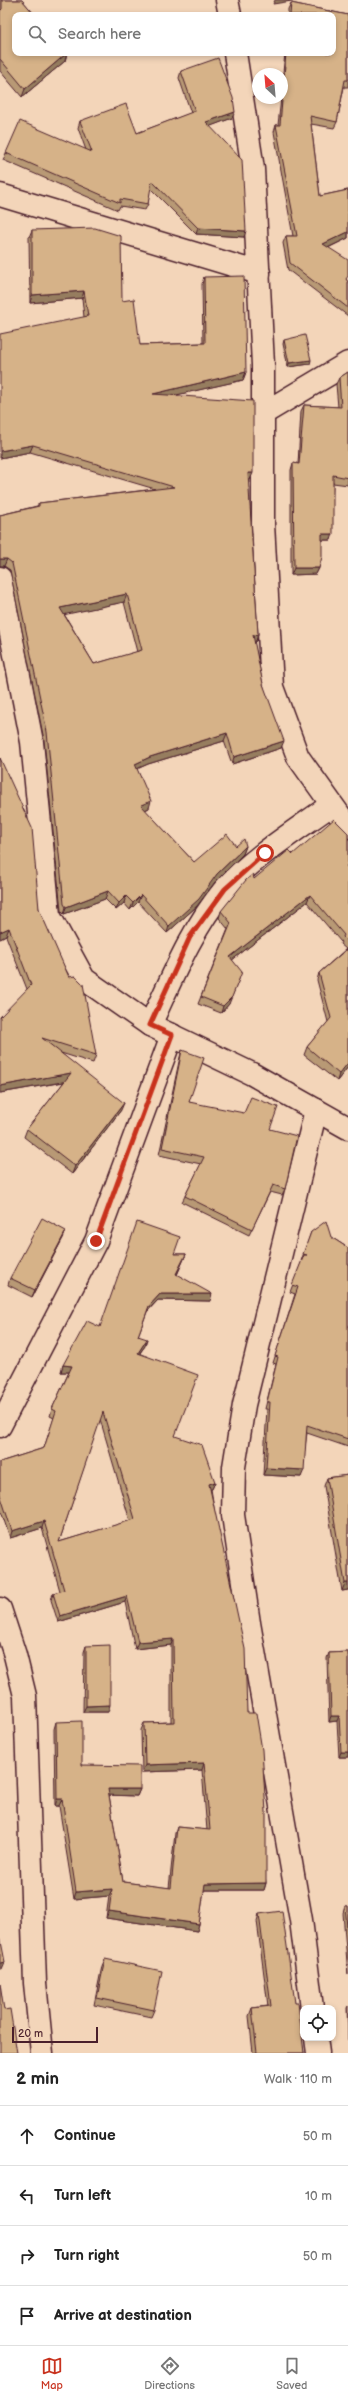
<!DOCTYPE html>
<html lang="en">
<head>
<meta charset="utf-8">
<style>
  :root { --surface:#fff; --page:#f2f2f2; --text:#222; --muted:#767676; --line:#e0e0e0; --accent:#c8321e }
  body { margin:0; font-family:"Balsamiq Sans",sans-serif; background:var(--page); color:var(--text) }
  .controls { position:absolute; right:12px; bottom:12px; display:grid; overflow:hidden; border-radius:8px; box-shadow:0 2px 6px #0003 }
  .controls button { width:36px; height:36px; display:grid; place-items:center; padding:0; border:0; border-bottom:1px solid var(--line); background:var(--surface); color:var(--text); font:20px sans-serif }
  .compass { position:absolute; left:252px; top:68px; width:36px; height:36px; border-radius:50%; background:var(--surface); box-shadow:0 2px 6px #0003; rotate:334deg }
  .scale { position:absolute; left:12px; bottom:10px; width:86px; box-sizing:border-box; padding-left:4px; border:2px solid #4a1f2b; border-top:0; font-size:11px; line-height:14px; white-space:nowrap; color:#4a1f2b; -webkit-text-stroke:3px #f3d5b9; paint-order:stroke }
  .stop { position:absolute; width:12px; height:12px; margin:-9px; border:3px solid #c8321e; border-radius:50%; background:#fff }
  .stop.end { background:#c8321e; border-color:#fff; box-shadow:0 1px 4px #0008 }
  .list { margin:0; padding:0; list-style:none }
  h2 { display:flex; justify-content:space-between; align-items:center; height:52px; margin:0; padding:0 16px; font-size:17px }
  h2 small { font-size:13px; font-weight:400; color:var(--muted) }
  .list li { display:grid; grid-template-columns:26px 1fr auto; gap:12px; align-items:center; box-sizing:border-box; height:60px; padding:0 16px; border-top:1px solid var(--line) }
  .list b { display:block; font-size:15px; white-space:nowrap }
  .list em { font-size:13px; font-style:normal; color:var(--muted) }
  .icon { flex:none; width:22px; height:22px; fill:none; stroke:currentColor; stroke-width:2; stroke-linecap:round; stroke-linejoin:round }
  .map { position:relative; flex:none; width:348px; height:2053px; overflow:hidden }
  .search { position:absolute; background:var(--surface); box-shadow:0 2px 6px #0003; left:12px; right:12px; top:12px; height:44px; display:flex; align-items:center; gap:10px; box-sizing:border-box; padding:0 14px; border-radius:8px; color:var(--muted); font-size:15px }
  .sheet { height:292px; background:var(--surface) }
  nav { display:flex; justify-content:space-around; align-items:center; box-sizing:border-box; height:56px; border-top:1px solid var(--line); background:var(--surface); font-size:11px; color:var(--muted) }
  nav a { display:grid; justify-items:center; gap:2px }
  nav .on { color:var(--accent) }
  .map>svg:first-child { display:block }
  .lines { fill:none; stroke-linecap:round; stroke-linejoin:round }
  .minor-casing { stroke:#4a1f2b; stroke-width:25 }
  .minor { stroke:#f3d5b9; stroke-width:22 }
  .wall { fill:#b89975; stroke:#4a1f2b; fill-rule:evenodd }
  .shaded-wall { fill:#967d5f; stroke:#4a1f2b }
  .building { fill:#d6b288; stroke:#4a1f2b; fill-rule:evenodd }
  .route { stroke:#c8321e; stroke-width:5 }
</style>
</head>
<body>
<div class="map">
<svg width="348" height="2053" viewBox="0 0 348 2053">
  <rect width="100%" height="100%" fill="#f3d5b9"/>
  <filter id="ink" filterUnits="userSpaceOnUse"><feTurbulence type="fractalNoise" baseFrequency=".025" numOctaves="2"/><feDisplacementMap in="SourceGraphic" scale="8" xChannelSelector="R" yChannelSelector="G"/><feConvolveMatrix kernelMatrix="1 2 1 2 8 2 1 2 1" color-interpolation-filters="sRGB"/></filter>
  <g filter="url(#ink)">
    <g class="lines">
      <defs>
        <g id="minor">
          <polyline points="227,0 230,15"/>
          <polyline points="235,53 253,169 263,365 263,524 272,687 298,757 348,827"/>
          <polyline points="0,195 259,273"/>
          <polyline points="264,413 348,363"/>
          <polyline points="0,578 32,742 49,915 84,979 150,1025 252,1074 348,1128"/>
          <path d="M 150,1025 C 172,978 191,930 224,890 C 250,859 298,829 331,805"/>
          <polyline points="0,1426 96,1241 172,1035"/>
          <polyline points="0,1609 15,1655 25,1696 35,1983 42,2053"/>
          <polyline points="312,2008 301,1920 249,1623 233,1515 234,1467 244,1405 316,1110"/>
          <polyline points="316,2038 318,2053"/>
        </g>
      </defs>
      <use href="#minor" class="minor-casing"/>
      <use href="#minor" class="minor"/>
    </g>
    <g class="wall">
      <polygon points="0,0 22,0 67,53 65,61 22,97 0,71"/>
      <polygon points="291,3 348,15 348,87 344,87 337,122 334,128 311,124 320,196 348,190 348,238 328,248 348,282 348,316 288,270 283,243 286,236 293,236 274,132 276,125 278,125 281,98 282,98 282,82 285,53 333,53 333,15 288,15 288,9"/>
      <polygon points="181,71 232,118 210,126 244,237 196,234 150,188 148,204 145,210 120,206 118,210 3,160 6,153 86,150 78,128 80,121 137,133 191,113 179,78"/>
      <path d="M 32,230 L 122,301 L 140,345 L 203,343 L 202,284 L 204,277 L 246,372 L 243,380 L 175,395 L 250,480 L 248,480 L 258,634 L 256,641 L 254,642 L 263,684 L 281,748 L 232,764 L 224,741 L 148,764 L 137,769 L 149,808 L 145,810 L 194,862 L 236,846 L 246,846 L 243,854 L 215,882 L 197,906 L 167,933 L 138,902 L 130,910 L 124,903 L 116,910 L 105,899 L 64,914 L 61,911 L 44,740 L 10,570 L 4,566 L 0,566 L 0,515 L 37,506 L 39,503 L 155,489 L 30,452 L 0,458 L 84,317 L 82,298 L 30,303 L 29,237 ZM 124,602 L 137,652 L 94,664 L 64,614 Z"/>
      <polygon points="284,340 310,364 288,367 283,344"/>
      <polygon points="348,372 348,485 333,483 331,540 322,540 319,568 316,574 291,575 291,470 293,463 298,464 301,411 304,405 338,407 336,384 339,378"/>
      <polygon points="0,758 39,909 96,1055 93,1063 61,1053 121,1110 72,1174 24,1137 27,1129 64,1082 0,1093 27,989 6,936 0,939"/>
      <polygon points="348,833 348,1067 337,1081 304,1055 307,1047 328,1022 317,980 319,973 346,949 340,944 341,942 307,902 232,960 229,1004 221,1013 198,1004 228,929 219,918 221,911 254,879 293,854"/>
      <polygon points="182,1050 189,1102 270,1129 285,1189 282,1195 270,1192 249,1235 182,1202 201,1164 159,1155 180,1057"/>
      <polygon points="66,1231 63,1238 32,1297 8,1285 10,1278"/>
      <polygon points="311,1232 331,1237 348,1248 348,1447 307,1433 301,1477 263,1475 267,1409 265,1409 276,1364 273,1363 295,1294 290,1292 302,1261 301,1261"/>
      <path d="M 174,1254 L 186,1254 L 177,1275 L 210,1301 L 158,1300 L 147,1312 L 138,1336 L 145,1346 L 140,1353 L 175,1436 L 215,1482 L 212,1489 L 211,1489 L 247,1713 L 266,1883 L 264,1890 L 204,1890 L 199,1924 L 197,1931 L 106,1918 L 109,1896 L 74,1899 L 59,1806 L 55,1806 L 54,1729 L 56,1722 L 82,1765 L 140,1789 L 137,1796 L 109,1795 L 123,1882 L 169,1888 L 175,1833 L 177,1827 L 207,1830 L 202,1770 L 142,1772 L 141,1730 L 144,1723 L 171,1722 L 171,1645 L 135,1649 L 125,1602 L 58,1622 L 51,1600 L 53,1593 L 60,1591 L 42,1528 L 10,1538 L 0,1508 L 0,1462 L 44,1448 L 54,1418 L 50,1416 L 52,1409 L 69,1372 L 61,1372 L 63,1365 L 100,1327 ZM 100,1419 L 130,1521 L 59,1542 Z"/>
      <polygon points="348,1475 348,1590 342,1591 324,1486 327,1478"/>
      <polygon points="86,1646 108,1712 83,1712 84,1652"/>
      <polygon points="348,1652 348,1757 339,1757 337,1721 329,1722 327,1658 329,1653"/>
      <polygon points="345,1906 348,1906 348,1975 343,1913"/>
      <polygon points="259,1914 295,2003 304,2053 253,2053 249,2016 252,2008 268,2006 257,1921"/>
      <polygon points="105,1959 154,2010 151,2017 94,2005 102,1966"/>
      <polygon points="348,2006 348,2040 347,2008"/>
    </g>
    <g class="shaded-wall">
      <polygon points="275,0 298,0 273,4"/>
      <polygon points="67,53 65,61 22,97 25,89"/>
      <polygon points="235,112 232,118 203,129 206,122"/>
      <polygon points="198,228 246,231 244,237 196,234"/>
      <polygon points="348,232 348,238 321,251 323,244"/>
      <polygon points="84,291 82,298 30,303 32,295"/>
      <polygon points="311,360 310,364 288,367 289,363"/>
      <polygon points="246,372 243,380 150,401 153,394"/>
      <polygon points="33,445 30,452 0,458 0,451"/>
      <polygon points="248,473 253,473 250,480 245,480"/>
      <polygon points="322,534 333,534 331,540 320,540"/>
      <polygon points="0,559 7,559 4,566 0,566"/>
      <polygon points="294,568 319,568 316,574 291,575"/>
      <polygon points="127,594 124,602 58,616 60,608"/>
      <polygon points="258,634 256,641 250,643 253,635"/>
      <polygon points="227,733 224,741 148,764 132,771 135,764 150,757"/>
      <polygon points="284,741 281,748 232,764 234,757"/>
      <polygon points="151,801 149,808 138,813 141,805"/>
      <polygon points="246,846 243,854 215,882 197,906 167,933 169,926 217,874"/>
      <polygon points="108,891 105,899 64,914 66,907"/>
      <polygon points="141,895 138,902 130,910 133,903"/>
      <polygon points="310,895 307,902 227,964 230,957"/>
      <polygon points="126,896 124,903 116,910 119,903"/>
      <polygon points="9,928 6,936 0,939 0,932"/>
      <polygon points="239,979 229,1004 221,1013 223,1006"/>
      <polygon points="348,1063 348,1067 337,1081 339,1074"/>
      <polygon points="71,1073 68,1081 0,1093 0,1086"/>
      <polygon points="124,1103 121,1110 72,1174 75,1166"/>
      <polygon points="66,1231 63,1238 32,1297 35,1290"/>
      <polygon points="186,1254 183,1261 174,1281 176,1274"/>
      <polygon points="160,1294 212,1294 210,1301 158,1300 146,1312 149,1306"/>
      <polygon points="147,1339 145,1346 135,1359 138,1353"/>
      <polygon points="63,1365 72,1366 70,1372 61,1372"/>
      <polygon points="266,1468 304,1470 301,1477 263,1475"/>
      <polygon points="215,1482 212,1489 207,1490 209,1484"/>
      <polygon points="44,1521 42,1528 10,1538 12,1531"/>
      <polygon points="345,1583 348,1583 348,1590 342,1591"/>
      <polygon points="127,1596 125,1602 58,1622 60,1616"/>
      <polygon points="173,1639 171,1645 135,1649 138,1642"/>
      <polygon points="110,1705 108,1712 83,1712 86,1706"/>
      <polygon points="331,1716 339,1716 337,1721 329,1722"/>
      <polygon points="341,1752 348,1752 348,1757 339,1757"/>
      <polygon points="204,1763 202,1770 142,1772 145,1765"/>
      <polygon points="108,1789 140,1789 137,1796 105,1795"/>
      <polygon points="57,1799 62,1799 59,1806 55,1806"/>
      <polygon points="266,1883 264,1890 203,1890 205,1884"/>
      <polygon points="112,1889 109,1896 74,1899 76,1892"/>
      <polygon points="109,1911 199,1924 197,1931 106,1918"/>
      <polygon points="5,1962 2,1969 0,1969 0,1963"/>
    </g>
    <g class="building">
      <polygon points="2,0 22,0 35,15 15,15 15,53 67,53 25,89 0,59 0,11 2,9"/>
      <polygon points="291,3 348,15 348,80 345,80 337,122 310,116 320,196 348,190 348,232 323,244 348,260 348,276 346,279 348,282 348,308 290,263 286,236 297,236 276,125 280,125 286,53 333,53 333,15 290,15"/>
      <polygon points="218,58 233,98 235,112 206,122 242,160 246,231 198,228 152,181 148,204 120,199 120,203 6,153 20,121 92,152 80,121 126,104 137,133 195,111 181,71"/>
      <path d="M 95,228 L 121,236 L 122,301 L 134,299 L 140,345 L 205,343 L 204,277 L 244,276 L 246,372 L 153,394 L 253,401 L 253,473 L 248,473 L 258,634 L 253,635 L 263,684 L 284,741 L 234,757 L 227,733 L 150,757 L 135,764 L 151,801 L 141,805 L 194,862 L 227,834 L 236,846 L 244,839 L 246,846 L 217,874 L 199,899 L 169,926 L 141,895 L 133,903 L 126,896 L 119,903 L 108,891 L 66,907 L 64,904 L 47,732 L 12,563 L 7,559 L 0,559 L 0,515 L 39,506 L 39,503 L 174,487 L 33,445 L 0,451 L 0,334 L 88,316 L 84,291 L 32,295 L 32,230 ZM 127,594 L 142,650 L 94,664 L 60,608 Z"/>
      <polygon points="305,335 311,360 289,363 284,340"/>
      <polygon points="348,372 348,478 333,475 333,534 322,534 322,557 319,568 294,568 293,463 299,464 304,405 341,407 339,378"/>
      <polygon points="0,758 32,828 39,909 69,977 75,976 83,984 96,1055 42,1038 124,1103 75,1166 27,1129 71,1073 0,1086 0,1017 31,985 9,928 0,932"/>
      <polygon points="334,819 348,833 348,864 346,866 348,868 348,942 343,937 344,935 310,895 230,957 242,972 232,997 223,1006 201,997 231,923 221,911 246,880 253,874 254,879 289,850 293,854"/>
      <polygon points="348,948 348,1063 339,1074 307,1047 331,1018 319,973"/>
      <polygon points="182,1050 204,1058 189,1102 244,1113 251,1097 278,1107 270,1129 297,1136 285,1189 273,1185 252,1229 185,1196 204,1157 162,1148"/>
      <polygon points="42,1218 66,1231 35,1290 10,1278"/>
      <polygon points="326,1221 331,1237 348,1248 348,1439 307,1425 304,1470 266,1468 270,1402 267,1402 278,1357 275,1356 298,1287 292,1285 304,1255 307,1255 303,1254 311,1232"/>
      <path d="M 137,1222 L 180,1237 L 174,1254 L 186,1254 L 176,1274 L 212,1294 L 160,1294 L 149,1306 L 138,1336 L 147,1339 L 138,1353 L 198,1375 L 175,1436 L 202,1445 L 215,1482 L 209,1484 L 245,1649 L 247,1713 L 256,1713 L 262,1750 L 266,1812 L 266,1883 L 205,1884 L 199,1924 L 109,1911 L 112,1889 L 76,1892 L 62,1799 L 57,1799 L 56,1722 L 82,1721 L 82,1765 L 140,1766 L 140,1789 L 108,1789 L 123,1882 L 171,1888 L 177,1827 L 210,1830 L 204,1763 L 145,1765 L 144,1723 L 174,1722 L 173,1639 L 138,1642 L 127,1596 L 60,1616 L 53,1593 L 64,1590 L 44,1521 L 12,1531 L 0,1494 L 0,1462 L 44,1448 L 56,1411 L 52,1409 L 72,1366 L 63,1365 L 87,1321 L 100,1327 ZM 103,1412 L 135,1519 L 59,1542 Z"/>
      <polygon points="348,1475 348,1583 345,1583 327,1478"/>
      <polygon points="110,1645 110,1705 86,1706 86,1646"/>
      <polygon points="348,1652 348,1752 341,1752 339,1716 331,1716 329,1653"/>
      <polygon points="345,1906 348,1906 348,1938"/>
      <polygon points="282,1911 295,2003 298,2003 304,2053 257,2053 252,2008 271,2006 259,1914"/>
      <polygon points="0,1936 5,1962 0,1963"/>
      <polygon points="105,1959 162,1971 154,2010 97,1998"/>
      <polygon points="0,1983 4,2010 10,2009 17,2053 0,2053"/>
    </g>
  </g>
  <g class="lines" filter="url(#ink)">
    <polyline class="route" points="96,1241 172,1035 150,1025 190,937 225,889 265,853"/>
  </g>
</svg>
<div class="controls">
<button><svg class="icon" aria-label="locate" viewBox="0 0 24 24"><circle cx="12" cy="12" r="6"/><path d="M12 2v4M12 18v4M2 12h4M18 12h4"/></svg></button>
</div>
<svg class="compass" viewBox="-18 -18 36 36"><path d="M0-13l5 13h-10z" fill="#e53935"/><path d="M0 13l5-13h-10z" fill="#767676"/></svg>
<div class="scale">20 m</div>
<div class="stop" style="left:265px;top:853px"></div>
<div class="stop end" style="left:96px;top:1241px"></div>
<div class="search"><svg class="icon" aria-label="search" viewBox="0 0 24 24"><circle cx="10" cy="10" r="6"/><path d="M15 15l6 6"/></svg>Search here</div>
</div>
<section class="sheet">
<h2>2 min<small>Walk · 110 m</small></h2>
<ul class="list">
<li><svg class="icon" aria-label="ahead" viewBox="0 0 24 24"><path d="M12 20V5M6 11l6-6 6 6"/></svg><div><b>Continue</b></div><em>50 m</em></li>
<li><svg class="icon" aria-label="left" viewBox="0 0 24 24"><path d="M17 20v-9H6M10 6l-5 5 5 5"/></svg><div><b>Turn left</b></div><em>10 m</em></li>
<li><svg class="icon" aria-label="right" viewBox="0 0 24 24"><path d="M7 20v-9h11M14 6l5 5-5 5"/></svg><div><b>Turn right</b></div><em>50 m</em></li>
<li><svg class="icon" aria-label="arrive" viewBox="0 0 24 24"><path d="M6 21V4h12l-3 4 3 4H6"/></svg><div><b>Arrive at destination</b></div></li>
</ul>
</section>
<nav>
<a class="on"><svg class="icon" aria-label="map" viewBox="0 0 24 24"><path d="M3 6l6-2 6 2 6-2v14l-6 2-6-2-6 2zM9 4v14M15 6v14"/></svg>Map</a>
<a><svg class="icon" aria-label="directions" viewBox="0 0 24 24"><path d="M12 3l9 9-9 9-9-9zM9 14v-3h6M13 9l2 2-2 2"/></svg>Directions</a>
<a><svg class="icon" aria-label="saved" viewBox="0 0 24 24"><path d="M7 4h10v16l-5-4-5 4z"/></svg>Saved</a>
</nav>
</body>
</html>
